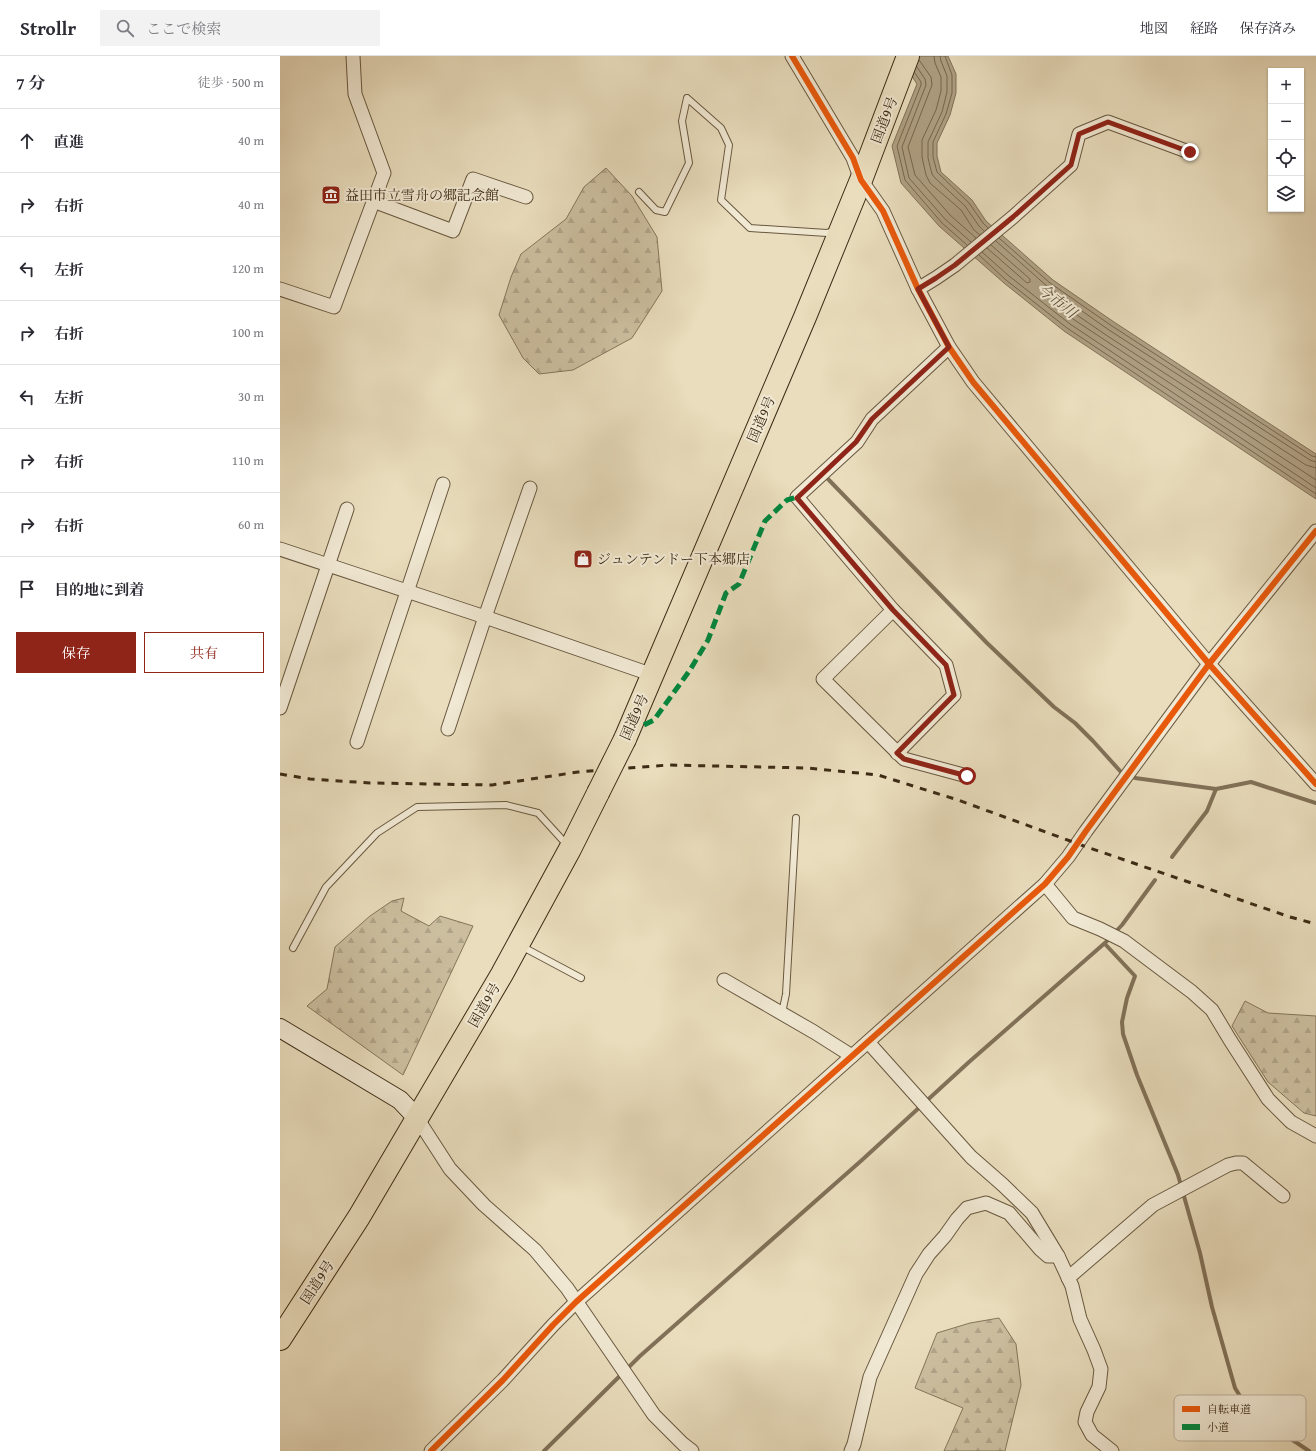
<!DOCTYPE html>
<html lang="ja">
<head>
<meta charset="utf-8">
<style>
  :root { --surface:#fff; --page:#f2f2f3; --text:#2b2b33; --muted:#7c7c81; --line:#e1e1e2; --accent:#8f2418 }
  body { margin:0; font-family:"Gentium Book Plus","Noto Serif JP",serif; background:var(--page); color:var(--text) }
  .controls { position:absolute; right:12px; top:12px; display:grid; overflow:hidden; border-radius:0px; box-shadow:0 1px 3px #0004 }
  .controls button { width:36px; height:36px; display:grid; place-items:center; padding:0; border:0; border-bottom:1px solid var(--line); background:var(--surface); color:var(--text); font:20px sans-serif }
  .stop { position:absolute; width:12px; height:12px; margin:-9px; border:3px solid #8f2418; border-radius:50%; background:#fff }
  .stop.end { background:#8f2418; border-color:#fff; box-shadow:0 1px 4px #0008 }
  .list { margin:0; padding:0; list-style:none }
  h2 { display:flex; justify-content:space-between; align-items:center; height:52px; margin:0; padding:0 16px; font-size:17px }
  h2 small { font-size:13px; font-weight:400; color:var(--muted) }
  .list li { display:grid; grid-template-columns:26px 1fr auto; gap:12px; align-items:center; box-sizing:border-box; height:64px; padding:0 16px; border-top:1px solid var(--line) }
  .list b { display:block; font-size:15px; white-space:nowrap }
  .list em { font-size:13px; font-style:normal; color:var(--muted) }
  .actions { display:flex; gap:8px; padding:12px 16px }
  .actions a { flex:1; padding:9px 0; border:1px solid var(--accent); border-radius:0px; text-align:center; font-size:14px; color:var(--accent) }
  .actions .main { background:var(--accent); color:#fff }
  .icon { flex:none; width:22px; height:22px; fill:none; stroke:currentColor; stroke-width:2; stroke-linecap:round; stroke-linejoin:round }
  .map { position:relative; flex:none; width:1036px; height:1395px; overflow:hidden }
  header { display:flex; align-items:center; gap:24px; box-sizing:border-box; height:56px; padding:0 20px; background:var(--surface); border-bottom:1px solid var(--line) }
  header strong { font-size:19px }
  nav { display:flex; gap:22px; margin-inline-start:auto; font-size:14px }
  .search { width:280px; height:36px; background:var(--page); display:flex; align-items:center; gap:10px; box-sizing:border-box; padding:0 14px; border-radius:0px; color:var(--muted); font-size:15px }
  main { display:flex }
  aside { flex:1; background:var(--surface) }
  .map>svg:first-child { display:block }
  .forest { fill:url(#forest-firs); stroke:#84755a }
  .water { fill:#afa084; stroke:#817158 }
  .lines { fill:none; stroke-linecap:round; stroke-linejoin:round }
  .shore { stroke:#76664c; stroke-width:1 }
  .stream { stroke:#817158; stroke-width:4 }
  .lane-casing { stroke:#68583f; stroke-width:8 }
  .street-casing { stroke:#68583f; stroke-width:15 }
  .secondary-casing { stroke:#3d2b15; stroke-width:20 }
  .highway-casing { stroke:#3d2b15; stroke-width:24 }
  .lane { stroke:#f1e9d4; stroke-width:6 }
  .street { stroke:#f1e9d4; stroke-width:13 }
  .secondary { stroke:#f1e9d4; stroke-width:18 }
  .highway { stroke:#e9ddbd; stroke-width:22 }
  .rail { stroke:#3d2b15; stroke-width:3; stroke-dasharray:7 7; stroke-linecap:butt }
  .highway-bridge-casing { stroke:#3d2b15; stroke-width:24; stroke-linecap:butt }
  .highway-bridge { stroke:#e9ddbd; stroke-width:22 }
  .quiet { stroke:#00873e; stroke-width:5; stroke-dasharray:10 5; stroke-linecap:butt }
  .cycleway-casing { stroke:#f1e9d4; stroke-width:8 }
  .cycleway { stroke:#e8590c; stroke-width:6 }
  .route { stroke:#8f2418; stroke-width:5 }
  .labels { text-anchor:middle; stroke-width:4; stroke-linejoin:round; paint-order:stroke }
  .street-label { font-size:14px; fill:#3d2b15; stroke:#f1e9d4 }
  .poi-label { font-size:14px; fill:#3d2b15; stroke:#f1e9d4; text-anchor:start }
  .water-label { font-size:15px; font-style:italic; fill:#5f4e36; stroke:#f1e9d4 }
  .key { fill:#f1e9d4; stroke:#bbb09b; stroke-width:1 }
  .key-label { font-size:11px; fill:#3d2b15 }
</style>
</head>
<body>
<header>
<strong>Strollr</strong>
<div class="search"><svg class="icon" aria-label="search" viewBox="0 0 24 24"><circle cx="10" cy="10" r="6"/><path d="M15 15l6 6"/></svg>ここで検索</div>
<nav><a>地図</a><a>経路</a><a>保存済み</a></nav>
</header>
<main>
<aside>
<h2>7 分<small>徒歩 · 500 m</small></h2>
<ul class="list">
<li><svg class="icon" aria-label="ahead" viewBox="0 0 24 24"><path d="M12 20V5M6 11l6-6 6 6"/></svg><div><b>直進</b></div><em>40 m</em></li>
<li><svg class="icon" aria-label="right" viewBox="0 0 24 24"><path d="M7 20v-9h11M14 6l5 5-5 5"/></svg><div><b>右折</b></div><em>40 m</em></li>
<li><svg class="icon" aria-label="left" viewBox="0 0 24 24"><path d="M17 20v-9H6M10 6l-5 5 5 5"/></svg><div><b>左折</b></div><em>120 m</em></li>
<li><svg class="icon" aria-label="right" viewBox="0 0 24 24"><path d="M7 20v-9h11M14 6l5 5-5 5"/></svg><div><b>右折</b></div><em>100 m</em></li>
<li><svg class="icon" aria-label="left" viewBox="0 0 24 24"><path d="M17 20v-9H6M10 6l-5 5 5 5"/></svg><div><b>左折</b></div><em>30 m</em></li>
<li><svg class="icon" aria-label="right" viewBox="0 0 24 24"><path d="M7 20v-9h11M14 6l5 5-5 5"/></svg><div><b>右折</b></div><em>110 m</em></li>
<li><svg class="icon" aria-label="right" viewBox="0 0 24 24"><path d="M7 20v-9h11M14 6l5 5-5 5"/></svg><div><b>右折</b></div><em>60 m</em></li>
<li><svg class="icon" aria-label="arrive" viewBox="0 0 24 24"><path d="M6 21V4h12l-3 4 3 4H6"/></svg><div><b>目的地に到着</b></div></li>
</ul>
<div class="actions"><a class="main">保存</a><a>共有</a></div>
</aside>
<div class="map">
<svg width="1036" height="1395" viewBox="0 0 1036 1395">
  <defs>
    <pattern id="forest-firs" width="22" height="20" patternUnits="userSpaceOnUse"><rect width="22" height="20" fill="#ccbfa0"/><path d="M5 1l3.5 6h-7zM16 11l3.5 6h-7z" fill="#b0a489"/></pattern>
  </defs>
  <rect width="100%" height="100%" fill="#e9ddbd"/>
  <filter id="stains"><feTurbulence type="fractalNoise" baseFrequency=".005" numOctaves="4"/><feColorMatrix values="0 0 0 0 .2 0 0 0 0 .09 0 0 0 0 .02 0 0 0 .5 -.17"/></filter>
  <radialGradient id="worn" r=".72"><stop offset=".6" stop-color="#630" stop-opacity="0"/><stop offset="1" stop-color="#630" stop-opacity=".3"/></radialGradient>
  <g class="forest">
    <polygon points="326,112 352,140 377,181 382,235 352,282 293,314 259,318 243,302 219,259 231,221 241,198 286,163 304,131"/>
    <polygon points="124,842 121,855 149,870 160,860 193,870 123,1019 27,950 47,933 55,891 90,860 112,845"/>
    <polygon points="965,945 988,957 1036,960 1036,1060 1024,1057 988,1026 952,970"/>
    <polygon points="719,1262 736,1288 741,1329 725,1395 664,1395 683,1352 635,1332 657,1277 690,1267"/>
  </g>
  <polygon class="water" points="619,0 668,0 676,18 676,37 670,59 657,87 657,100 661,116 692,144 706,165 773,224 834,266 1036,398 1036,443 784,275 724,227 659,170 621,127 612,90 637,28"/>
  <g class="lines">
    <g class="shore">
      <polyline points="654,0 655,7 661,21 661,35 656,54 642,84 642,101 646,119 650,127 681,154 694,174 700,179"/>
      <polyline points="660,0 661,5 667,20 667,36 662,56 648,86 648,102 652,118 655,122 685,150 699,170 704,175"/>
      <polyline points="665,0 672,19 672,37 666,58 653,86 653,101 657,116 689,147 703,167 708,172"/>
      <polyline points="639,4 651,21 652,29 628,91 635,119 670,159 696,182"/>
      <polyline points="637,11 645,23 646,29 622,91 629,122 665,163 691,186"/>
      <polyline points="635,17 641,26 641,29 617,90 625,124 662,167 687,189"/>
      <polyline points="719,182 770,227 832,270 1032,400 1036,401"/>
      <polyline points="716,185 768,231 829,274 1030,404 1036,406"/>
      <polyline points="707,192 747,227 750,226 750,223 711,189"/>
      <polyline points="702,196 729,220 790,268 1036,432"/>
      <polyline points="699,199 726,224 787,272 1036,438"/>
      <polyline points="1036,412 1026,409 826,279 775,244 773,244 773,247 793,263 1036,424"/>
    </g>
    <g class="stream">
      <polyline points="547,422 707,587 774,651 795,667 813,685 841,716 855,722 936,733 971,726 1036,747"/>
      <polyline points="892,801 927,755 936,733"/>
      <polyline points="825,888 855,920 847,942 842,966 843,978 857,1019 898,1119 920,1197 932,1251 955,1332 963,1345 987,1367 1029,1395"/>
      <polyline points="264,1395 360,1300 582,1104 689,1006 826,886 842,869 875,824"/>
    </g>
    <defs>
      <g id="lane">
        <polyline points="359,136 376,154 385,156 409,107 402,65 407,42 441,72 449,89 441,144 470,172 547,177 555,175"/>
        <polyline points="241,890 301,922"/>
        <polyline points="13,892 46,831 97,777 137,751 226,749 258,757 288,790"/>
        <polyline points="502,957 506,938 516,762"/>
      </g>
      <g id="street">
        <polyline points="512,0 573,102 581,124 603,155 638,233 669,291 693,326 929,608 1036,728"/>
        <polyline points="93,145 173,175 193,123 246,141"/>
        <polyline points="0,233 54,251 104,117 75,38 73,0"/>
        <polyline points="638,233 656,222 675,209 733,161 791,109 799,78 828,66 909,96"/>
        <polyline points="0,493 205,561 373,619"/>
        <polyline points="613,554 543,623 624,703 687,720"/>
        <polyline points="0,652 67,453"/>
        <polyline points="168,673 205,561 250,432"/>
        <polyline points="77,686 163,428"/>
        <polyline points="617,697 674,639 666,609 613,554 517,441 577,386 592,363 669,291"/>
        <polyline points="765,828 793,862 820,873 844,885 912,936 932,954 950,984 988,1043 1011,1066 1036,1080"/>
        <polyline points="444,924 534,976 572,1000"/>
        <polyline points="588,986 691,1101 723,1129 752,1157 778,1200 792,1230 800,1263 814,1294 821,1313 819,1331 807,1356 805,1366 812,1379 832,1395"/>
        <polyline points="137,1062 170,1113 204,1149 255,1194 287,1232 374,1359 403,1388 412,1395"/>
        <polyline points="788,1222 873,1149 948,1109 956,1107 963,1107 1003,1140"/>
        <polyline points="151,1395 223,1324 273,1269 296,1246 765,828 788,801 806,775 929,608 1036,475"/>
        <polyline points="571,1395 574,1388 590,1321 636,1218 649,1198 665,1180 677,1163 687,1152 706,1147 729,1157 760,1193 768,1200 778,1200"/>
      </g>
      <polyline id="secondary" points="0,972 120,1044 137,1062"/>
      <g id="highway">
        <polyline points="345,683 525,261 581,124 628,0"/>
        <polyline points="0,1283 79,1161 222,918 290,793 318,737"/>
      </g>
    </defs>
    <use href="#lane" class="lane-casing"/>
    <use href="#street" class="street-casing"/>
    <use href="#secondary" class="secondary-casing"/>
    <use href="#highway" class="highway-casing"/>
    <use href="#lane" class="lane"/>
    <use href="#street" class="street"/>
    <use href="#secondary" class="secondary"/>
    <use href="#highway" class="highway"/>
    <polyline class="rail" points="0,718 30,723 90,727 212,729 298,716 388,709 527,712 598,719 678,744 804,790 1010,861 1036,868"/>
    <defs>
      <polyline id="highway-bridge" points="318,737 345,683"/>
    </defs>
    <use href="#highway-bridge" class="highway-bridge-casing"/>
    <use href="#highway-bridge" class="highway-bridge"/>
    <polyline class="quiet" points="364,669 374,664 410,614 428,584 446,537 459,528 485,465 507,444 517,441"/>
    <defs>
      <g id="cycleway">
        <polyline points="512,0 573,102 581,124 603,155 638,233 669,291 693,326 929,608 1036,728"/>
        <polyline points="151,1395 223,1324 273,1269 296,1246 765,828 788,801 806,775 929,608 1036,475"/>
      </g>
    </defs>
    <use href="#cycleway" class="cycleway-casing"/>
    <use href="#cycleway" class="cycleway"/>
  </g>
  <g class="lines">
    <polyline class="route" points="687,720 624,703 617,697 674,639 666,609 613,554 517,442 576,386 592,363 669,291 638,233 656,222 675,209 733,161 791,109 799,78 828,66 910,96"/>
  </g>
  <defs>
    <symbol id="museum-square" viewBox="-11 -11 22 22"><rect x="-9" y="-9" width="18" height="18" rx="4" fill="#8f2418" stroke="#f1e9d4"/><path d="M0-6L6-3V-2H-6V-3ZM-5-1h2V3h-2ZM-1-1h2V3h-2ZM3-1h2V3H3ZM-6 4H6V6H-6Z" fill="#fff"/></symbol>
    <symbol id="shop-square" viewBox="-11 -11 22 22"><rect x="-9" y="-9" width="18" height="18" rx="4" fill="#8f2418" stroke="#f1e9d4"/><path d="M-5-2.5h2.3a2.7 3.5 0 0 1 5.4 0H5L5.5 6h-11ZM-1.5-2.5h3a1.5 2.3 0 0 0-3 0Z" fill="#fff"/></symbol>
  </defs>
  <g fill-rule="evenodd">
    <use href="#museum-square" x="40" y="128" width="22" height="22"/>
    <use href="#shop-square" x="292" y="492" width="22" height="22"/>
  </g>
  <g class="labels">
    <g class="street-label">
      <text transform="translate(604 64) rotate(-69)" y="5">国道9号</text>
      <text transform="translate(481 363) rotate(-67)" y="5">国道9号</text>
      <text transform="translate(354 661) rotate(-66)" y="5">国道9号</text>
      <text transform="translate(204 949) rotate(-60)" y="5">国道9号</text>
      <text transform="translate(37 1226) rotate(-57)" y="5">国道9号</text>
    </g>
    <g class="poi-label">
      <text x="65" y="144">益田市立雪舟の郷記念館</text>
      <text x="317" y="508">ジュンテンドー下本郷店</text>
    </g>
    <g class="water-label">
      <text transform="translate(777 245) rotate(38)" y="5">今市川</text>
    </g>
  </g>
  <rect x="894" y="1339" width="132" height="46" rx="6" class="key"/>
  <rect x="902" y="1350" width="18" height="6" fill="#e8590c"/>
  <rect x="902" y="1368" width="18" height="6" fill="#00873e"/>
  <g class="key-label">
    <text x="927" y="1357">自転車道</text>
    <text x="927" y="1375">小道</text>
  </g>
  <rect width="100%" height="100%" filter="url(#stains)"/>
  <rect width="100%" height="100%" fill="url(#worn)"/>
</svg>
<div class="controls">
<button>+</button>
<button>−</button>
<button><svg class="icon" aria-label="locate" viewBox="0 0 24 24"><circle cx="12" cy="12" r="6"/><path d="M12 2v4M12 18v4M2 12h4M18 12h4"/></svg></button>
<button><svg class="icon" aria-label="layers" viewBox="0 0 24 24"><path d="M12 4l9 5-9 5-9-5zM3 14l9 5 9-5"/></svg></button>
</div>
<div class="stop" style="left:687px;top:720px"></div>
<div class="stop end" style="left:910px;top:96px"></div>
</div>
</main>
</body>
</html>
